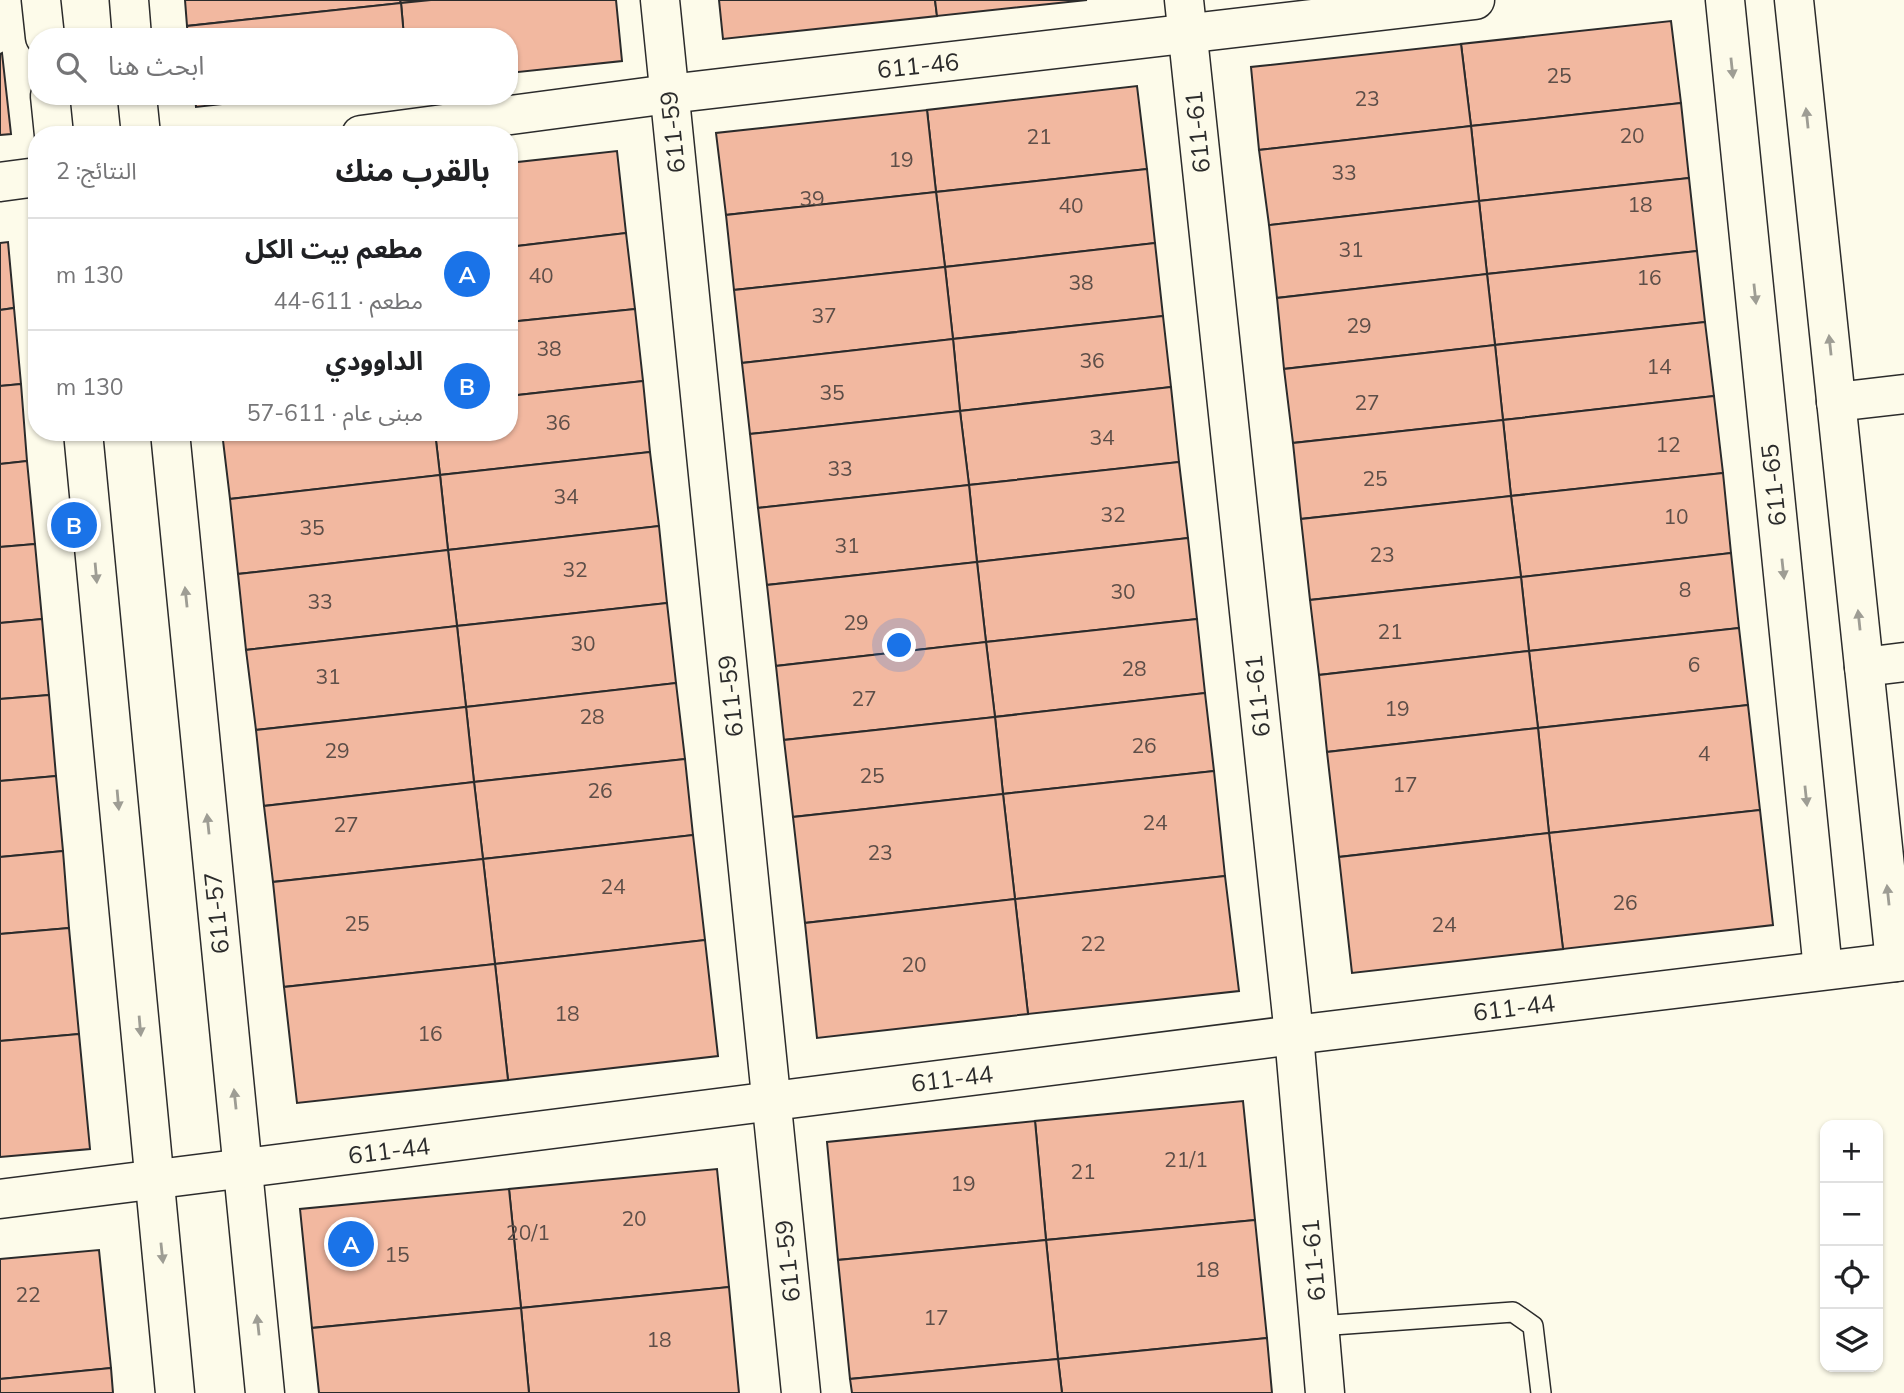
<!DOCTYPE html>
<html lang="ar">
<head>
<meta charset="utf-8">
<style>
  :root { --surface:#fff; --page:#f2f2f2; --text:#202124; --muted:#757577; --line:#e0e0e0; --accent:#1a73e8 }
  body { margin:0; font-family:Mulish,"Noto Sans Arabic",sans-serif; background:var(--page); color:var(--text); direction:rtl }
  .controls { position:absolute; right:21px; bottom:21px; display:grid; overflow:hidden; border-radius:14px; box-shadow:0 2px 5px #0004 }
  .controls button { width:63px; height:63px; display:grid; place-items:center; padding:0; border:0; border-bottom:2px solid var(--line); background:var(--surface); color:var(--text); font:35px sans-serif }
  .you { position:absolute; left:900px; top:646px; width:24px; height:24px; margin:-18px; border:5px solid #fff; border-radius:50%; background:#1a73e8; box-shadow:0 0 0 10px #1a73e833 }
  .badge { display:grid; place-items:center; width:46px; height:46px; border-radius:50%; background:var(--accent); color:#fff; font-size:23px; font-weight:700 }
  .pin { position:absolute; translate:-50% -50%; border:4px solid #fff; box-shadow:0 2px 7px #0006 }
  .list { margin:0; padding:0; list-style:none }
  h2 { display:flex; justify-content:space-between; align-items:center; height:91px; margin:0; padding:0 28px; font-size:30px }
  h2 small { font-size:23px; font-weight:400; color:var(--muted) }
  .list li { display:grid; grid-template-columns:46px 1fr auto; gap:21px; align-items:center; box-sizing:border-box; height:112px; padding:0 28px; border-top:2px solid var(--line) }
  .list b { display:block; font-size:26px; white-space:nowrap }
  .list p { margin:0; font-size:23px; white-space:nowrap; color:var(--muted) }
  .list em { font-size:23px; font-style:normal; color:var(--muted) }
  .icon { flex:none; width:38px; height:38px; fill:none; stroke:currentColor; stroke-width:2; stroke-linecap:round; stroke-linejoin:round }
  .map { position:relative; flex:none; width:1904px; height:1393px; overflow:hidden; direction:ltr }
  .search { position:absolute; background:var(--surface); box-shadow:0 2px 5px #0004; left:28px; top:28px; width:490px; height:77px; display:flex; align-items:center; gap:18px; box-sizing:border-box; padding:0 24px; border-radius:28px; color:var(--muted); font-size:26px }
  .panel { position:absolute; background:var(--surface); box-shadow:0 2px 5px #0004; left:28px; top:126px; width:490px; height:315px; border-radius:28px; direction:rtl }
  .map>svg:first-child { display:block }
  .building { fill:#f2b8a0; stroke:#2b2b2b; stroke-width:2 }
  .lines { fill:none; stroke-linecap:round; stroke-linejoin:round }
  .lane-casing { stroke:#2b2b2b; stroke-width:22 }
  .street-casing { stroke:#2b2b2b; stroke-width:41 }
  .lane { stroke:#fdfbea; stroke-width:19 }
  .street { stroke:#fdfbea; stroke-width:38 }
  .oneway { fill:#9e9d94 }
  .labels { text-anchor:middle; stroke-width:5; stroke-linejoin:round; paint-order:stroke }
  .number-label { font-size:21px; fill:#5d4e48 }
  .street-label { font-size:24px; fill:#2b2b2b; stroke:#fdfbea }
</style>
</head>
<body>
<div class="map">
<svg width="1904" height="1393" viewBox="0 0 1904 1393">
  <rect width="100%" height="100%" fill="#fdfbea"/>
  <g class="building">
    <polygon points="185,0 400,0 401,3 187,26"/>
    <polygon points="400,0 431,0 401,3"/>
    <polygon points="431,0 616,0 622,61 509,73 509,37 404,37 401,3"/>
    <polygon points="719,0 935,0 937,16 723,39"/>
    <polygon points="935,0 1087,0 937,16"/>
    <polygon points="401,3 404,37 188,37 187,26"/>
    <polygon points="1671,21 1681,103 1471,126 1461,44"/>
    <polygon points="1461,44 1471,126 1259,150 1251,67"/>
    <polygon points="2,53 11,134 0,135 0,54"/>
    <polygon points="1137,86 1147,169 936,192 927,110"/>
    <polygon points="195,96 295,96 196,107"/>
    <polygon points="1681,103 1689,178 1479,201 1471,126"/>
    <polygon points="927,110 936,192 726,215 716,133"/>
    <polygon points="1471,126 1479,201 1269,225 1259,150"/>
    <polygon points="617,151 626,233 509,247 509,163"/>
    <polygon points="1147,169 1155,243 945,267 936,192"/>
    <polygon points="1689,178 1697,251 1487,274 1479,201"/>
    <polygon points="936,192 945,267 734,290 726,215"/>
    <polygon points="1479,201 1487,274 1277,298 1269,225"/>
    <polygon points="626,233 635,309 509,322 509,247"/>
    <polygon points="8,242 14,308 0,310 0,243"/>
    <polygon points="1155,243 1163,316 953,339 945,267"/>
    <polygon points="1697,251 1705,322 1495,345 1487,274"/>
    <polygon points="945,267 953,339 742,363 734,290"/>
    <polygon points="1487,274 1495,345 1284,369 1277,298"/>
    <polygon points="14,308 21,384 0,386 0,310"/>
    <polygon points="635,309 643,381 509,396 509,322"/>
    <polygon points="1163,316 1171,387 960,411 953,339"/>
    <polygon points="1705,322 1714,396 1503,420 1495,345"/>
    <polygon points="953,339 960,411 750,434 742,363"/>
    <polygon points="1495,345 1503,420 1293,443 1284,369"/>
    <polygon points="643,381 650,452 440,475 435,432 509,432 509,396"/>
    <polygon points="21,384 27,461 0,464 0,386"/>
    <polygon points="1171,387 1179,462 969,485 960,411"/>
    <polygon points="1714,396 1723,473 1511,496 1503,420"/>
    <polygon points="960,411 969,485 758,508 750,434"/>
    <polygon points="1503,420 1511,496 1301,519 1293,443"/>
    <polygon points="222,432 435,432 440,475 230,499"/>
    <polygon points="650,452 659,526 448,550 440,475"/>
    <polygon points="27,461 35,544 0,547 0,464"/>
    <polygon points="1179,462 1188,538 977,562 969,485"/>
    <polygon points="1723,473 1731,553 1521,577 1511,496"/>
    <polygon points="440,475 448,550 238,574 230,499"/>
    <polygon points="969,485 977,562 767,585 758,508"/>
    <polygon points="1511,496 1521,577 1310,600 1301,519"/>
    <polygon points="659,526 667,603 457,626 448,550"/>
    <polygon points="1188,538 1197,619 986,642 977,562"/>
    <polygon points="35,544 42,619 0,623 0,547"/>
    <polygon points="448,550 457,626 246,650 238,574"/>
    <polygon points="1731,553 1739,628 1529,651 1521,577"/>
    <polygon points="977,562 986,642 776,666 767,585"/>
    <polygon points="1521,577 1529,651 1319,675 1310,600"/>
    <polygon points="667,603 676,683 466,707 457,626"/>
    <polygon points="42,619 49,695 0,699 0,623"/>
    <polygon points="1197,619 1205,693 995,717 986,642"/>
    <polygon points="457,626 466,707 256,730 246,650"/>
    <polygon points="1739,628 1748,705 1538,728 1529,651"/>
    <polygon points="986,642 995,717 784,740 776,666"/>
    <polygon points="1529,651 1538,728 1327,752 1319,675"/>
    <polygon points="676,683 685,759 474,782 466,707"/>
    <polygon points="1205,693 1214,771 1003,794 995,717"/>
    <polygon points="49,695 56,776 0,781 0,699"/>
    <polygon points="1748,705 1760,810 1549,833 1538,728"/>
    <polygon points="466,707 474,782 264,806 256,730"/>
    <polygon points="995,717 1003,794 793,817 784,740"/>
    <polygon points="1538,728 1549,833 1339,857 1327,752"/>
    <polygon points="685,759 693,835 483,859 474,782"/>
    <polygon points="1214,771 1225,876 1015,899 1003,794"/>
    <polygon points="56,776 63,851 0,857 0,781"/>
    <polygon points="474,782 483,859 273,882 264,806"/>
    <polygon points="1003,794 1015,899 805,923 793,817"/>
    <polygon points="1760,810 1773,925 1563,949 1549,833"/>
    <polygon points="1549,833 1563,949 1352,973 1339,857"/>
    <polygon points="693,835 705,940 495,964 483,859"/>
    <polygon points="63,851 69,928 0,934 0,857"/>
    <polygon points="483,859 495,964 284,987 273,882"/>
    <polygon points="1225,876 1239,991 1028,1014 1015,899"/>
    <polygon points="1015,899 1028,1014 817,1038 805,923"/>
    <polygon points="69,928 79,1034 0,1041 0,934"/>
    <polygon points="705,940 718,1056 508,1080 495,964"/>
    <polygon points="495,964 508,1080 297,1103 284,987"/>
    <polygon points="79,1034 90,1149 0,1157 0,1041"/>
    <polygon points="1243,1101 1255,1220 1046,1240 1035,1121"/>
    <polygon points="1035,1121 1046,1240 838,1260 827,1142"/>
    <polygon points="717,1169 729,1287 521,1308 509,1189"/>
    <polygon points="509,1189 521,1308 312,1328 300,1209"/>
    <polygon points="1255,1220 1267,1338 1058,1359 1046,1240"/>
    <polygon points="1046,1240 1058,1359 850,1379 838,1260"/>
    <polygon points="99,1250 111,1368 0,1379 0,1259"/>
    <polygon points="729,1287 739,1393 529,1393 521,1308"/>
    <polygon points="521,1308 529,1393 319,1393 312,1328"/>
    <polygon points="1267,1338 1272,1393 1062,1393 1058,1359"/>
    <polygon points="1058,1359 1062,1393 852,1393 850,1379"/>
    <polygon points="111,1368 113,1393 0,1393 0,1379"/>
  </g>
  <g class="lines">
    <defs>
      <polyline id="lane" points="1319,1326 1513,1312 1533,1326 1541,1393"/>
      <g id="street">
        <polyline points="41,0 45,37"/>
        <polyline points="129,0 132,37"/>
        <polyline points="660,0 801,1393"/>
        <polyline points="1184,0 1294,1035 1325,1393"/>
        <polyline points="1725,0 1823,970"/>
        <polyline points="1794,0 1895,962"/>
        <polyline points="50,96 54,135"/>
        <polyline points="137,96 141,135"/>
        <polyline points="361,135 669,94 1475,0"/>
        <polyline points="0,182 37,177"/>
        <polyline points="1836,402 1904,394"/>
        <polyline points="83,432 175,1393"/>
        <polyline points="170,432 265,1393"/>
        <polyline points="1864,667 1904,662"/>
        <polyline points="0,1199 1294,1035 1904,961"/>
      </g>
    </defs>
    <use href="#lane" class="lane-casing"/>
    <use href="#street" class="street-casing"/>
    <use href="#lane" class="lane"/>
    <use href="#street" class="street"/>
  </g>
  <defs><path id="oneway-solid" d="M-6-.8H1V-3.2L6.5 0L1 3.2V.8H-6Z" transform="scale(1.75)"/></defs>
  <g class="oneway">
    <use href="#oneway-solid" transform="translate(1732 68) rotate(84)"/>
    <use href="#oneway-solid" transform="translate(1807 118) rotate(-96)"/>
    <use href="#oneway-solid" transform="translate(1755 294) rotate(84)"/>
    <use href="#oneway-solid" transform="translate(1830 345) rotate(-96)"/>
    <use href="#oneway-solid" transform="translate(1783 569) rotate(84)"/>
    <use href="#oneway-solid" transform="translate(96 573) rotate(85)"/>
    <use href="#oneway-solid" transform="translate(186 597) rotate(-96)"/>
    <use href="#oneway-solid" transform="translate(1859 620) rotate(-96)"/>
    <use href="#oneway-solid" transform="translate(1806 796) rotate(84)"/>
    <use href="#oneway-solid" transform="translate(118 800) rotate(85)"/>
    <use href="#oneway-solid" transform="translate(208 824) rotate(-96)"/>
    <use href="#oneway-solid" transform="translate(1888 895) rotate(-96)"/>
    <use href="#oneway-solid" transform="translate(140 1026) rotate(85)"/>
    <use href="#oneway-solid" transform="translate(235 1099) rotate(-96)"/>
    <use href="#oneway-solid" transform="translate(162 1253) rotate(84)"/>
    <use href="#oneway-solid" transform="translate(258 1325) rotate(-96)"/>
  </g>
  <g class="labels">
    <g class="number-label">
      <text x="1559" y="83">25</text>
      <text x="1367" y="106">23</text>
      <text x="1632" y="143">20</text>
      <text x="1039" y="144">21</text>
      <text x="901" y="167">19</text>
      <text x="1344" y="180">33</text>
      <text x="812" y="206">39</text>
      <text x="1640" y="212">18</text>
      <text x="1071" y="213">40</text>
      <text x="1351" y="257">31</text>
      <text x="541" y="283">40</text>
      <text x="1649" y="285">16</text>
      <text x="1081" y="290">38</text>
      <text x="824" y="323">37</text>
      <text x="1359" y="333">29</text>
      <text x="549" y="356">38</text>
      <text x="1092" y="368">36</text>
      <text x="1659" y="374">14</text>
      <text x="832" y="400">35</text>
      <text x="1367" y="410">27</text>
      <text x="558" y="430">36</text>
      <text x="1102" y="445">34</text>
      <text x="1668" y="452">12</text>
      <text x="840" y="476">33</text>
      <text x="1375" y="486">25</text>
      <text x="566" y="504">34</text>
      <text x="1113" y="522">32</text>
      <text x="1676" y="524">10</text>
      <text x="312" y="535">35</text>
      <text x="847" y="553">31</text>
      <text x="1382" y="562">23</text>
      <text x="575" y="577">32</text>
      <text x="1685" y="597">8</text>
      <text x="1123" y="599">30</text>
      <text x="320" y="609">33</text>
      <text x="856" y="630">29</text>
      <text x="1390" y="639">21</text>
      <text x="583" y="651">30</text>
      <text x="1694" y="672">6</text>
      <text x="1134" y="676">28</text>
      <text x="328" y="684">31</text>
      <text x="864" y="706">27</text>
      <text x="1397" y="716">19</text>
      <text x="592" y="724">28</text>
      <text x="1144" y="753">26</text>
      <text x="337" y="758">29</text>
      <text x="1704" y="761">4</text>
      <text x="872" y="783">25</text>
      <text x="1405" y="792">17</text>
      <text x="600" y="798">26</text>
      <text x="1155" y="830">24</text>
      <text x="346" y="832">27</text>
      <text x="880" y="860">23</text>
      <text x="613" y="894">24</text>
      <text x="1625" y="910">26</text>
      <text x="357" y="931">25</text>
      <text x="1444" y="932">24</text>
      <text x="1093" y="951">22</text>
      <text x="914" y="972">20</text>
      <text x="567" y="1021">18</text>
      <text x="430" y="1041">16</text>
      <text x="1186" y="1167">21/1</text>
      <text x="1083" y="1179">21</text>
      <text x="963" y="1191">19</text>
      <text x="634" y="1226">20</text>
      <text x="528" y="1240">20/1</text>
      <text x="397" y="1262">15</text>
      <text x="1207" y="1277">18</text>
      <text x="28" y="1302">22</text>
      <text x="936" y="1325">17</text>
      <text x="659" y="1347">18</text>
    </g>
    <g class="street-label">
      <text transform="translate(918 66) rotate(-6)" y="8">611-46</text>
      <text transform="translate(673 132) rotate(-96)" y="8">611-59</text>
      <text transform="translate(1198 132) rotate(-96)" y="8">611-61</text>
      <text transform="translate(1774 485) rotate(-96)" y="8">611-65</text>
      <text transform="translate(731 696) rotate(-96)" y="8">611-59</text>
      <text transform="translate(1258 696) rotate(-96)" y="8">611-61</text>
      <text transform="translate(217 913) rotate(-96)" y="8">611-57</text>
      <text transform="translate(1514 1008) rotate(-7)" y="8">611-44</text>
      <text transform="translate(952 1079) rotate(-7)" y="8">611-44</text>
      <text transform="translate(389 1151) rotate(-7)" y="8">611-44</text>
      <text transform="translate(1314 1260) rotate(-95)" y="8">611-61</text>
      <text transform="translate(788 1261) rotate(-96)" y="8">611-59</text>
    </g>
  </g>
</svg>
<div class="controls">
<button>+</button>
<button>−</button>
<button><svg class="icon" aria-label="locate" viewBox="0 0 24 24"><circle cx="12" cy="12" r="6"/><path d="M12 2v4M12 18v4M2 12h4M18 12h4"/></svg></button>
<button><svg class="icon" aria-label="layers" viewBox="0 0 24 24"><path d="M12 4l9 5-9 5-9-5zM3 14l9 5 9-5"/></svg></button>
</div>
<div class="you"></div>
<div class="pin badge" style="left:351px;top:1244px">A</div>
<div class="pin badge" style="left:74px;top:525px">B</div>
<div class="search"><svg class="icon" aria-label="search" viewBox="0 0 24 24"><circle cx="10" cy="10" r="6"/><path d="M15 15l6 6"/></svg>ابحث هنا</div>
<section class="panel">
<h2>بالقرب منك<small>النتائج: 2</small></h2>
<ul class="list">
<li><span class="badge">A</span><div><b>مطعم بيت الكل</b><p>مطعم · 611-44</p></div><em>130 m</em></li>
<li><span class="badge">B</span><div><b>الداوودي</b><p>مبنى عام · 611-57</p></div><em>130 m</em></li>
</ul>
</section>
</div>
</body>
</html>
